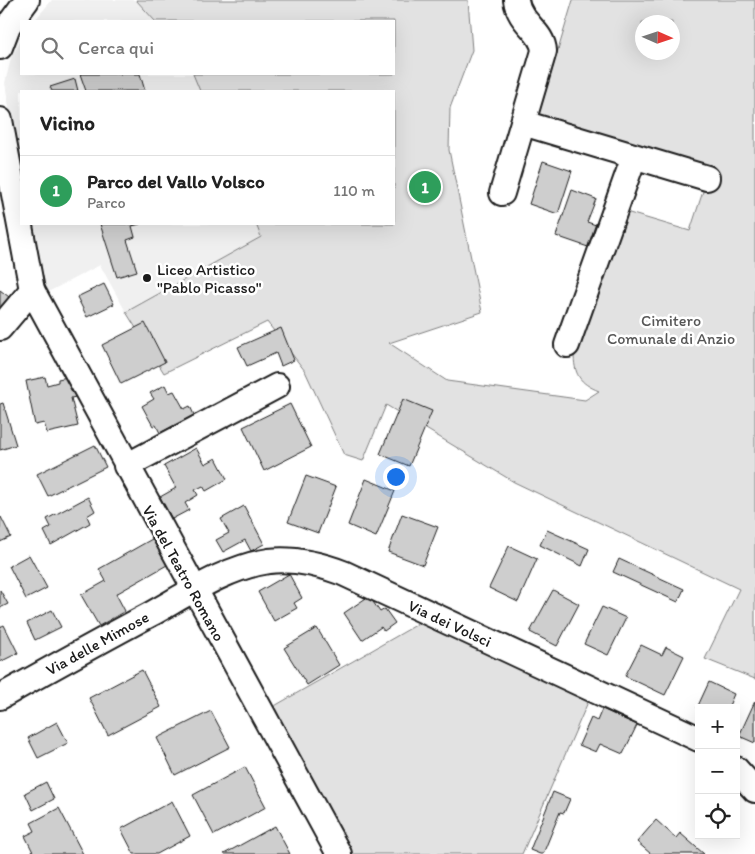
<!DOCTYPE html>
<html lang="it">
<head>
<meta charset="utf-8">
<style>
  :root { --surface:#fff; --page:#f2f2f2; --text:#222; --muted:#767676; --line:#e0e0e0; --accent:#ea580c }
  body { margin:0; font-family:Itim,sans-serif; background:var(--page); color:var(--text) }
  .controls { position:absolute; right:15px; bottom:15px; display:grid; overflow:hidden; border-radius:0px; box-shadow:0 5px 20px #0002 }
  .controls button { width:45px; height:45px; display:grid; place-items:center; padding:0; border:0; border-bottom:1px solid var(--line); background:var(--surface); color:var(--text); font:25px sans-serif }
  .compass { position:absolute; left:635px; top:15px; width:45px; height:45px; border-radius:50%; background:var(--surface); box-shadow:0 5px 20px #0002; rotate:93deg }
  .you { position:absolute; left:395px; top:476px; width:18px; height:18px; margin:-12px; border:4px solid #fff; border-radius:50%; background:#1a73e8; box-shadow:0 0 0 8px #1a73e833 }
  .badge { display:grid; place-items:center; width:32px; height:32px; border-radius:50%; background:var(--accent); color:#fff; font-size:16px; font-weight:700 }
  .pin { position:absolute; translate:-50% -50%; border:2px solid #fff; box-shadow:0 1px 5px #0006 }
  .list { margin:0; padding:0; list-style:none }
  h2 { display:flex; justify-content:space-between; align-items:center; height:65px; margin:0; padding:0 20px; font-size:21px }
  h2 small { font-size:16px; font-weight:400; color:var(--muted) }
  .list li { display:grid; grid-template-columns:32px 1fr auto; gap:15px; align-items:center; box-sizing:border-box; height:70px; padding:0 20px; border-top:1px solid var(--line) }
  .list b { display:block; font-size:19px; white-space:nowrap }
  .list p { margin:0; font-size:16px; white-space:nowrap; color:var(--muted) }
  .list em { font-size:16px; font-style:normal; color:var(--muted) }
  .icon { flex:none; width:28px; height:28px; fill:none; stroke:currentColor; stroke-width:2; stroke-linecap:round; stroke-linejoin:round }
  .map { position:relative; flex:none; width:755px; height:854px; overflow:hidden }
  .search { position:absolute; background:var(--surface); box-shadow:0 5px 20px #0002; left:20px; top:20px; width:375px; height:55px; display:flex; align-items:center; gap:12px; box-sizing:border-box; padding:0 18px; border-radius:0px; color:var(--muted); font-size:19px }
  .panel { position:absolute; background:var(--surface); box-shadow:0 5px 20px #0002; left:20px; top:90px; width:375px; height:135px; border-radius:0px }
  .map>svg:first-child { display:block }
  .built { fill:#f0f0f0 }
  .green { fill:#e2e2e2; stroke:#7f7f7f; fill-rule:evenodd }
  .building { fill:#cecece; stroke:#1c1c1c }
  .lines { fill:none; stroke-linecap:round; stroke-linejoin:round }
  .minor-casing { stroke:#1c1c1c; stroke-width:28 }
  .minor { stroke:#fff; stroke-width:24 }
  .poi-dot { fill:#1c1c1c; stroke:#fff; stroke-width:2 }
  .labels { text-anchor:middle; stroke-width:5; stroke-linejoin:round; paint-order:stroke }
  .poi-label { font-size:16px; fill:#1c1c1c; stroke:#fff; text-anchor:start }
  .park-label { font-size:16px; fill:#575757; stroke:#fff }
  .street-label { font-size:16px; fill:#1c1c1c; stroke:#fff }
</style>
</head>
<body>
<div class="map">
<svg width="755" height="854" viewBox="0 0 755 854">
  <rect width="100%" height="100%" fill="#fff"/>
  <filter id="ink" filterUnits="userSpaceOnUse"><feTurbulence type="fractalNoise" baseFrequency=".02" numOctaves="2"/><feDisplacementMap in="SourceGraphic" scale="10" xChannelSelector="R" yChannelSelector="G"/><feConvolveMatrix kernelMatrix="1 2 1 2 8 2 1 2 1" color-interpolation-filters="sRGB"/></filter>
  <g filter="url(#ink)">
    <g class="built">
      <polygon points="52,0 136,0 155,21 34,21"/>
      <polygon points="21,40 21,74 193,74 200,91 21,91 21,181 5,83 11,58"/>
      <polygon points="28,224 256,224 261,237 126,312 100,265 48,292 34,263"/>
    </g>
    <g class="green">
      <path d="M 136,0 L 468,0 L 472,50 L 450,108 L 449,150 L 482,312 L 389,343 L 447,381 L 585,400 L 599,391 C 579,383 574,374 574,353 L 626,212 L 690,231 L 710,170 L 538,117 L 573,0 L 755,0 L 755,679 L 705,659 L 739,589 L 514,482 L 386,405 L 363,461 L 344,455 L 305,371 L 267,322 L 164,373 L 126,312 L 261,237 L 256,224 L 394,224 L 394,91 L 200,91 L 193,74 L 394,74 L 394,21 L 155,21 ZM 642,22 L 672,22 L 672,52 L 642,52 Z"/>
      <polygon points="423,621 591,695 522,854 353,854 271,708"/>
    </g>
    <g class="building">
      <polygon points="80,74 140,74 145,91 86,91"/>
      <polygon points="75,79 78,91 52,91 50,87"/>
      <polygon points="543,161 572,171 558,214 529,204"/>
      <polygon points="572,190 596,199 587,222 596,225 588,247 556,236"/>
      <polygon points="100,224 140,224 132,226 135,237 127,240 137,271 117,277"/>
      <polygon points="104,284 114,304 87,317 77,297"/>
      <polygon points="0,290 13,300 0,316"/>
      <polygon points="145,323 165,362 121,384 102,345"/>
      <polygon points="281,328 294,360 281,366 276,353 247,366 238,347"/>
      <polygon points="72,376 76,397 71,398 78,426 47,433 44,423 35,425 26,381 45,377 47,385 58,382 58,379"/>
      <polygon points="165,385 169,393 174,391 184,409 190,406 194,415 160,433 156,425 153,426 142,406 154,399 150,393"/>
      <polygon points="403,399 432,411 409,466 380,454"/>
      <polygon points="3,403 16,445 0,450 0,404"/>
      <polygon points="290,404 311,447 264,471 243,427"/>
      <polygon points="95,445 106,467 48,496 37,474"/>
      <polygon points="196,448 205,464 216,458 227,479 206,491 203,486 195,490 198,495 185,503 189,510 172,519 160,497 176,488 164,466"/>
      <polygon points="306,476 336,487 318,533 288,522"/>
      <polygon points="366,479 395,491 376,537 348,525"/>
      <polygon points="88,497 95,511 87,516 90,523 51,545 44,531 51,527 47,519"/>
      <polygon points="244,506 264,544 251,551 245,540 223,552 216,540 229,533 221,519"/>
      <polygon points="402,514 438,527 423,565 388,552"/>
      <polygon points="1,517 11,537 0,542 0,518"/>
      <polygon points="547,530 589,549 582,566 540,545"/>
      <polygon points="152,539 167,565 116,594 125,611 99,626 81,595 106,581 99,569"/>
      <polygon points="509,546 537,559 518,602 489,588"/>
      <polygon points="29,555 47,588 26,599 9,566"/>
      <polygon points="619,559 684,589 678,602 613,572"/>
      <polygon points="289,574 302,598 294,603 297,608 274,621 258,592"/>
      <polygon points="0,590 8,604 0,608"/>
      <polygon points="553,590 579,604 557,646 530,632"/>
      <polygon points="369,596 380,612 385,609 395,623 384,631 381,627 362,640 344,613"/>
      <polygon points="602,607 626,618 608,655 584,644"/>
      <polygon points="52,610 61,627 35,640 27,623"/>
      <polygon points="4,625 18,653 0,662 0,627"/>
      <polygon points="317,628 339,665 307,685 284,648"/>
      <polygon points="641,645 662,655 666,647 684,656 665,695 625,676"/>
      <polygon points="142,670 161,707 108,735 89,698"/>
      <polygon points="709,682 734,694 728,708 697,708"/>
      <polygon points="755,701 755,743 739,736"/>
      <polygon points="602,709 637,725 623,754 600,744 596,752 579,745 591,718 597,721"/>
      <polygon points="211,711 230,747 175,775 157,738"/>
      <polygon points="57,722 68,743 38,758 28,738"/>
      <polygon points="245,767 266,807 214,835 193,795"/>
      <polygon points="46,782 54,799 33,810 25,793"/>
      <polygon points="553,792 570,799 564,813 560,812 543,854 540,854 530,850"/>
      <polygon points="172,801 190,836 157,854 134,854 121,829"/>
      <polygon points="59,808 83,854 34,854 25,836 35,831 31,823"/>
      <polygon points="656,820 676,838 680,833 704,854 651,854 637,842"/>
      <polygon points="275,826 290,854 224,854"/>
    </g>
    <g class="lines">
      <defs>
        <g id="minor">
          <polyline points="0,47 8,26 27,0"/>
          <polyline points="0,120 32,290 0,328"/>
          <polyline points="523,123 707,178"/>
          <path d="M 502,193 L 544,51 C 543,31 519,23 516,0"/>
          <polyline points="32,290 339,854"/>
          <polyline points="567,345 634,157"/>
          <polyline points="126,466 277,386"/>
          <path d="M 0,697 C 50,669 100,641 151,614 C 187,594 227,567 269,561 C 295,558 319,564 343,573 L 699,739"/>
          <polyline points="736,769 755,790"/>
        </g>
      </defs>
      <use href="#minor" class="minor-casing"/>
      <use href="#minor" class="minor"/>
    </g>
  </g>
  <circle class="poi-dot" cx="147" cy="278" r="5"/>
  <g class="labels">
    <g class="poi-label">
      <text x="157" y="275">Liceo Artistico<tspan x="157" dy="18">"Pablo Picasso"</tspan></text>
    </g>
    <g class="park-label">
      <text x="671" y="326">Cimitero<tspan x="671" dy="18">Comunale di Anzio</tspan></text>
    </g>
    <g class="street-label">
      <text transform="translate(184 573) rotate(61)" y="6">Via del Teatro Romano</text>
      <text transform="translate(450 623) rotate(25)" y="6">Via dei Volsci</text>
      <text transform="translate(97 643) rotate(-29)" y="6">Via delle Mimose</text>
    </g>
  </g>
</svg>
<div class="controls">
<button>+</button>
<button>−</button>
<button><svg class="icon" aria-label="locate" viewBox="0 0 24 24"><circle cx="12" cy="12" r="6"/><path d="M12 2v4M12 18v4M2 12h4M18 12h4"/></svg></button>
</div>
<svg class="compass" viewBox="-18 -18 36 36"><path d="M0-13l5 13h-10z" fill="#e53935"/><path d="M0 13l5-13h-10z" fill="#767676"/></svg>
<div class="you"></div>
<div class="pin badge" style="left:425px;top:187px;background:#2e9e5b">1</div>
<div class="search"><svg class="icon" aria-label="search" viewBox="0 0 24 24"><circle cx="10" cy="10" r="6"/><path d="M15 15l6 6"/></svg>Cerca qui</div>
<section class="panel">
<h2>Vicino<small></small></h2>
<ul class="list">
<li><span class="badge" style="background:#2e9e5b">1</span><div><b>Parco del Vallo Volsco</b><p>Parco</p></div><em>110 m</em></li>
</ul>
</section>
</div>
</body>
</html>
